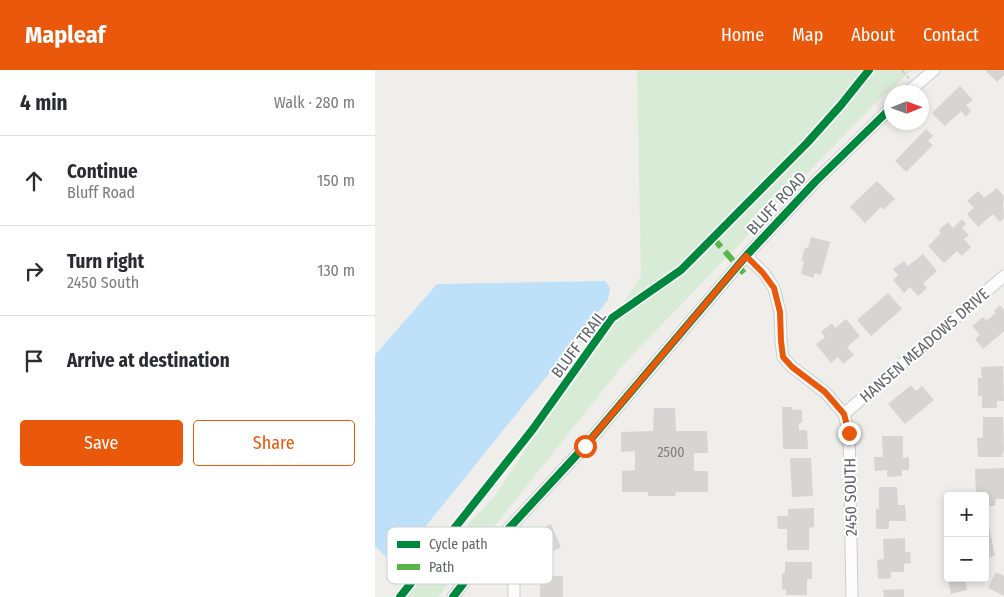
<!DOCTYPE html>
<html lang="en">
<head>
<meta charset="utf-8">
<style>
  :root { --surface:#fff; --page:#f2f2f3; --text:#2b2b33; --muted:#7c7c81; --line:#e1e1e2; --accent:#ea580c }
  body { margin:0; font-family:"Fira Sans Condensed",sans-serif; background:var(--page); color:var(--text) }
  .controls { position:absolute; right:15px; bottom:15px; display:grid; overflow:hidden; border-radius:5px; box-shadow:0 2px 8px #0003 }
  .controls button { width:45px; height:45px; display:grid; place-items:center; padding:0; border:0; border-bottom:1px solid var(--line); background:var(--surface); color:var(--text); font:25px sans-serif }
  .compass { position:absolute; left:509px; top:15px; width:45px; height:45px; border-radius:50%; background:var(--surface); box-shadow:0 2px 8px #0003; rotate:89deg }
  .stop { position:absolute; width:15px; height:15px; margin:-11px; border:4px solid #ea580c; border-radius:50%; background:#fff }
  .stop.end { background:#ea580c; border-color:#fff; box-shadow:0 1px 5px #0008 }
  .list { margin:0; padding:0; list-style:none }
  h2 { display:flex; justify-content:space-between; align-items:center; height:65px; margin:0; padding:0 20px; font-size:21px }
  h2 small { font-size:16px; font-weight:400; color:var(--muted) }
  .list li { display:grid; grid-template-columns:32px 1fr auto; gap:15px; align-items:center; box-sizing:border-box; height:90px; padding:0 20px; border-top:1px solid var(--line) }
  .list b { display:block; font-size:19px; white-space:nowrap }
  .list p { margin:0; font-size:16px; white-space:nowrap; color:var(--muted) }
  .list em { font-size:16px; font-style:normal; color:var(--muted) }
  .actions { display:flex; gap:10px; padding:15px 20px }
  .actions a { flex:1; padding:11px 0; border:1px solid var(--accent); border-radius:5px; text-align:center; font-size:18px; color:var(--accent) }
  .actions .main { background:var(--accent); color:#fff }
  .icon { flex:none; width:28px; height:28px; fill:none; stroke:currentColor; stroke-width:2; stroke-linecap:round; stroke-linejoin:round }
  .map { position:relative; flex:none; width:629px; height:527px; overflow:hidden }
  header { display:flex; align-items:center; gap:30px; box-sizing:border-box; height:70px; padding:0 25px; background:var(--accent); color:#fff }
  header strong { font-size:24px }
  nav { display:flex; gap:28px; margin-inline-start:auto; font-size:18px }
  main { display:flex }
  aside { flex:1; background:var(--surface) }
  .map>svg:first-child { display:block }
  .green { fill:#d8ebd6 }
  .water { fill:#bfe0f9 }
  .building { fill:#d6d5d3 }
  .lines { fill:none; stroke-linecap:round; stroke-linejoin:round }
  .minor-casing { stroke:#cbcccc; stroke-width:13 }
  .path { stroke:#cacfcc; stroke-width:2; stroke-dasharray:5 2.5; stroke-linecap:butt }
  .minor { stroke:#fdfcfc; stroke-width:11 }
  .quiet { stroke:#58b549; stroke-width:6; stroke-dasharray:12 6; stroke-linecap:butt }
  .cycleway-casing { stroke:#fff; stroke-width:11 }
  .cycleway { stroke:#00873e; stroke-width:8 }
  .route { stroke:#ea580c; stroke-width:6 }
  .labels { text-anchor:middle; stroke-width:4; stroke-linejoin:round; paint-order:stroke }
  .number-label { font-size:14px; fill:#7e8184 }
  .street-label { font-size:16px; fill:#5f6368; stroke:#fff }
  .key { fill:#fff; stroke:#cfd0d2; stroke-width:1 }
  .key-label { font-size:14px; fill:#5f6368 }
</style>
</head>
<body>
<header>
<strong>Mapleaf</strong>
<nav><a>Home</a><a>Map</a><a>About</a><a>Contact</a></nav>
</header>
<main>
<aside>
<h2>4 min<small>Walk · 280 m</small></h2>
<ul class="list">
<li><svg class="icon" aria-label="ahead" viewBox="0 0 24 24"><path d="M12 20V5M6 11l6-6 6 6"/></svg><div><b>Continue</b><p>Bluff Road</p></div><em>150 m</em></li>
<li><svg class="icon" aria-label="right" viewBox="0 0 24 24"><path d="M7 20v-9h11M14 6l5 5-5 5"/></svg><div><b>Turn right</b><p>2450 South</p></div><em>130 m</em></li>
<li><svg class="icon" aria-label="arrive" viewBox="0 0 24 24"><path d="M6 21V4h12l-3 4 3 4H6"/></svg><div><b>Arrive at destination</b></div></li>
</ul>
<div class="actions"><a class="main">Save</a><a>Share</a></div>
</aside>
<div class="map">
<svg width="629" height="527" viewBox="0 0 629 527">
  <rect width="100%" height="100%" fill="#efeeea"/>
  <polygon class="green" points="262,0 537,0 501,32 248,295 63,527 24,527 119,427 266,206"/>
  <polygon class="water" points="230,211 235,218 233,230 22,492 17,493 0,476 0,285 62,214"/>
  <g class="building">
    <polygon points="610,0 629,0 629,5 622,12"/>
    <polygon points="585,16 598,30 591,35 596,41 591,47 586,41 570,56 557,43"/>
    <polygon points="551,59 558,66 553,71 558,75 531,102 520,91"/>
    <polygon points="502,111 520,129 508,140 506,137 490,153 475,137"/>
    <polygon points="622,118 629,126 628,134 629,148 625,152 618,144 603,157 592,144 599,138 592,131 603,121 609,128"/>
    <polygon points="587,149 591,154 587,158 594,165 589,169 596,177 587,186 582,181 569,193 553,176 566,163 564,160 573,152 578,158"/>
    <polygon points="436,167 455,172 446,205 440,203 438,208 426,204 429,191 426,191 430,177 433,178"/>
    <polygon points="548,184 562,201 548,213 552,218 543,226 535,217 529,223 518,210 523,205 518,199 529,191 533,196"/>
    <polygon points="513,223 527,239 496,266 482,250"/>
    <polygon points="625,235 629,240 629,261 608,279 600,269 605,265 597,256 608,247 611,251 621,243 619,241"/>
    <polygon points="471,249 485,266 472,277 479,285 468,294 463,287 456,293 441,274 450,267 446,262 457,253 460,258"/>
    <polygon points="628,296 629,331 622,331 622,338 607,338 607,326 603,326 603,308 607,308 606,297"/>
    <polygon points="536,315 541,321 547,316 559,330 530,354 513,334"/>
    <polygon points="407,337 417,337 418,340 427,340 427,353 424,353 424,360 432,360 433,379 408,379"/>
    <polygon points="279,338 300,338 301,361 332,361 333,383 319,383 319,401 333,401 333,422 301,422 300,426 273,426 273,422 247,422 247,401 260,400 260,381 246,382 246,362 278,361"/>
    <polygon points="608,347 628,347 629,381 628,381 627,387 603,387 602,368 608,368"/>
    <polygon points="507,366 528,366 528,388 534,387 534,400 527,400 527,406 512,407 512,400 500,401 499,387 508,387"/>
    <polygon points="415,388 436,388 438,426 417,427"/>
    <polygon points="629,398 629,429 621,429 620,436 610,436 610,426 601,426 600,399"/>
    <polygon points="504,417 522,417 523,435 530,435 531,451 514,451 514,459 501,459 501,439 504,439"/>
    <polygon points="439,438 439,457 434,458 434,480 412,480 412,459 403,459 402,446 413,446 413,439"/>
    <polygon points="613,450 620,486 610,488 610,451"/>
    <polygon points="176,454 186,477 174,483 176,489 163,495 151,470 161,466 159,462"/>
    <polygon points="530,468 530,482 535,482 536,493 529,494 529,502 516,502 516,508 503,509 502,490 509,489 508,469"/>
    <polygon points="410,492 437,492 437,509 432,509 432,525 411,525 411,519 407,520 407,503 410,503"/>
    <polygon points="621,502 629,506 629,526 613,518"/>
    <rect x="165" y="506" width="23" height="21"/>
    <polygon points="578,508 590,508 592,520 576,524 573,509"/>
    <polygon points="529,519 529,527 509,527 508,520"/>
  </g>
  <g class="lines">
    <defs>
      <g id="minor">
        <polyline points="533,22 559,0"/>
        <polyline points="371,186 389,203 399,218 405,242 406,271 408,287 417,297 450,322 469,344 474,363 477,527"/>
        <polyline points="469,344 629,206"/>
        <polyline points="113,481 127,494 139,514 139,527"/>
        <polyline points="78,527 113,481 210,376 371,186 440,112 516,38"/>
      </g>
    </defs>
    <use href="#minor" class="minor-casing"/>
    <polyline class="path" points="528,0 528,2 534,8"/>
    <use href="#minor" class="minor"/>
    <polyline class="quiet" points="338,168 369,203"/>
    <defs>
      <g id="cycleway">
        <polyline points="25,527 158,359 237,248 306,200 432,73 466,35 494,0"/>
        <polyline points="78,527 113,481 210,376 371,186 440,112 516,38"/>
      </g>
    </defs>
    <use href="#cycleway" class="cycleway-casing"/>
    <use href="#cycleway" class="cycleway"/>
  </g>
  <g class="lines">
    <polyline class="route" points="210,376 371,186 388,203 399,218 405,242 406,271 408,287 417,297 450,322 469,344 474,363"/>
  </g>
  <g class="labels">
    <g class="number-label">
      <text x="296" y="387">2500</text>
    </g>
    <g class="street-label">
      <text transform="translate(401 133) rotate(-47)" y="6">BLUFF ROAD</text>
      <text transform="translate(203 274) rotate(-53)" y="6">BLUFF TRAIL</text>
      <text transform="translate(549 275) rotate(-41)" y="6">HANSEN MEADOWS DRIVE</text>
      <text transform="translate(475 427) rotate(-91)" y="6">2450 SOUTH</text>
    </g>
  </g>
  <rect x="12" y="457" width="166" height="57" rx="8" class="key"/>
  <rect x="22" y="471" width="23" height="7" fill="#00873e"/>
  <rect x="22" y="494" width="23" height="6" fill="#58b549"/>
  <g class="key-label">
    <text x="54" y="479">Cycle path</text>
    <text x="54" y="502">Path</text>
  </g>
</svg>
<div class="controls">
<button>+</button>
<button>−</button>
</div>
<svg class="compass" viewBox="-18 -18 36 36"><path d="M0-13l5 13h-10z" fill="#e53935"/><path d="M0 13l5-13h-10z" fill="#7c7c81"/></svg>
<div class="stop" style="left:210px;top:376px"></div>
<div class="stop end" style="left:474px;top:363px"></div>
</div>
</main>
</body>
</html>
